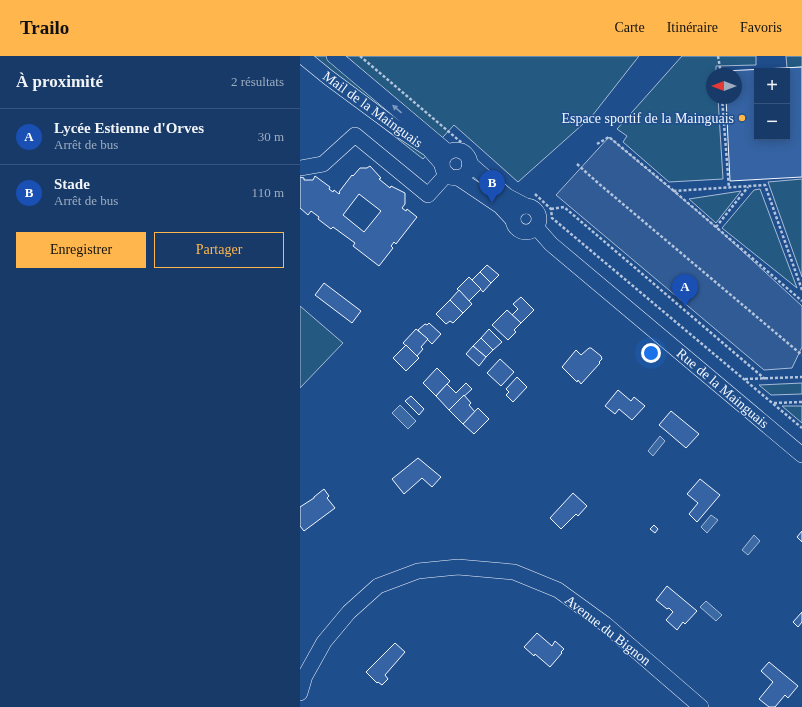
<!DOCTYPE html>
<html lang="fr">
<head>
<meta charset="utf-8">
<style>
  :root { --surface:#173a69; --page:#20416f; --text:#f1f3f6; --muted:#9eadc0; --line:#36547d; --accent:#ffb74d }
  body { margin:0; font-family:Georgia,serif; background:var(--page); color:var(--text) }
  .controls { position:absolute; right:12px; top:12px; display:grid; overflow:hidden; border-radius:0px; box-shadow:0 2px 10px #0003 }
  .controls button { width:36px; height:36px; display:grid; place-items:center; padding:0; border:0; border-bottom:1px solid var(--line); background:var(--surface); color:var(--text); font:20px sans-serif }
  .compass { position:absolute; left:406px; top:12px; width:36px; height:36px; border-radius:50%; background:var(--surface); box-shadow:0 2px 10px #0003; rotate:270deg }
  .you { position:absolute; left:351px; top:297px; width:14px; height:14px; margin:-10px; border:3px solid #fff; border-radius:50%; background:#1a73e8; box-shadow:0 0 0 6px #1a73e833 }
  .badge { display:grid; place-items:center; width:26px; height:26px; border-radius:50%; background:var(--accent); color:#fff; font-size:13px; font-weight:700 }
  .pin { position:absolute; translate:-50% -33px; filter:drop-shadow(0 1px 2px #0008) }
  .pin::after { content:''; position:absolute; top:21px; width:14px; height:12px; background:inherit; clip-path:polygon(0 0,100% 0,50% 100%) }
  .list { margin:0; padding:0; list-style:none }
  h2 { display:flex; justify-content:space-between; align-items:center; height:52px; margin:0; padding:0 16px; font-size:17px }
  h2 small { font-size:13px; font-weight:400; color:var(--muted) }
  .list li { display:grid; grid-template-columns:26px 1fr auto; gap:12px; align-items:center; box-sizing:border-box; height:56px; padding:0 16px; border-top:1px solid var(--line) }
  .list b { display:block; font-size:15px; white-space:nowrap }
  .list p { margin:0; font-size:13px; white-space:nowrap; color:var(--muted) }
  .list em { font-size:13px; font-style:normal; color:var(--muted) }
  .actions { display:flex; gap:8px; padding:12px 16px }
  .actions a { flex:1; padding:9px 0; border:1px solid var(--accent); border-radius:0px; text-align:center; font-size:14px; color:var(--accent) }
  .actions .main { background:var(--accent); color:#111 }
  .map { position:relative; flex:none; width:502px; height:651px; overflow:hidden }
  header { display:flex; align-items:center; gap:24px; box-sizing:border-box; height:56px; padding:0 20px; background:var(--accent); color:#111 }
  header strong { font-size:19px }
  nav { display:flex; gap:22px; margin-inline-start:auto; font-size:14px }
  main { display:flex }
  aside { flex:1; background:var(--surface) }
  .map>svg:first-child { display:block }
  .green { fill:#245a82; stroke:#a8bbd7 }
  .parking { fill:#305b95; stroke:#a8bbd7 }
  .water { fill:#3b69a3; stroke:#a8bbd7 }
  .building { fill:#3563a3; stroke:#f2f6ff; fill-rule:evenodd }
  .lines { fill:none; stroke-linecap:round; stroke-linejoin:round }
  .minor-casing { stroke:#f2f6ff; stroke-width:16 }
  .path { stroke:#b3c4dc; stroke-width:2.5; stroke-dasharray:3 2; stroke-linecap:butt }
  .minor { stroke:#1f4e8c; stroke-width:15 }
  .oneway { fill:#7e9ac0 }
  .poi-dot { fill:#ffb74d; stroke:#1f4e8c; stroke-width:1.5 }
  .labels { text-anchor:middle; stroke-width:3; stroke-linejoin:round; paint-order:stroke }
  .street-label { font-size:14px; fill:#f2f6ff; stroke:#1f4e8c }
  .poi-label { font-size:14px; fill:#f2f6ff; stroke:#1f4e8c; text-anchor:end }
</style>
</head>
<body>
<header>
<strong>Trailo</strong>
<nav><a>Carte</a><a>Itinéraire</a><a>Favoris</a></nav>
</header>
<main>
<aside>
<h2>À proximité<small>2 résultats</small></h2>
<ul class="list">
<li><span class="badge" style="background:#1a4fb4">A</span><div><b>Lycée Estienne d'Orves</b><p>Arrêt de bus</p></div><em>30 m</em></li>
<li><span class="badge" style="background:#1a4fb4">B</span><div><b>Stade</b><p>Arrêt de bus</p></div><em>110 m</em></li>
</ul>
<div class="actions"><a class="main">Enregistrer</a><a>Partager</a></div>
</aside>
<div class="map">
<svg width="502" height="651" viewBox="0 0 502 651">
  <rect width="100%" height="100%" fill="#1f4e8c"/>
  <g class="green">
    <polygon points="0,0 339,0 292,60 218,126 154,69 123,103 26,26"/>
    <polygon points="382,0 456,0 456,9 416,10 416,18 412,18 412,42 418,42 423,123 369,126 323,86 327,80 317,73"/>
    <polygon points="486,0 502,0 502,11 487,12"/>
    <polygon points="502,123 502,221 468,126"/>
    <polygon points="460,133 497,232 422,172 454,134"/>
    <polygon points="441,135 416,167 389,143"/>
    <polygon points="0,250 43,287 0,332"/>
    <polygon points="502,327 502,338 471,339 459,329"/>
    <polygon points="482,350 502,350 502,367"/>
  </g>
  <polygon class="parking" points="309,81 416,171 502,250 502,291 492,312 464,314 256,139"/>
  <g class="water">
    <polygon points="100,349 116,365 108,373 92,357"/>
    <polygon points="360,380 365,385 353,400 348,395"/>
    <polygon points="411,459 418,464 407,477 401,471"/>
    <polygon points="454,479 460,485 448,499 442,494"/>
    <polygon points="406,545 422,559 416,565 400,551"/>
  </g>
  <g class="building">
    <path d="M 502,11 L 502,121 L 430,125 L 426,42 L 436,42 L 436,18 L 425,18 L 425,15 ZM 457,15 L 487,15 L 487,81 L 457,81 Z"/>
    <path d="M 70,110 L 81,122 L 79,123 L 90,132 L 91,130 L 105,137 L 105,148 L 102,152 L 106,155 L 107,153 L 117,161 L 96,188 L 94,186 L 91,190 L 93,192 L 79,210 L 53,190 L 55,187 L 33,171 L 31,173 L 18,163 L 19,161 L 11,155 L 8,159 L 0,152 L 0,121 L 4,122 L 4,124 L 13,124 L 15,120 L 30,131 L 29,133 L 33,136 L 34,134 L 39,138 L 40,137 L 39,136 L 52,119 L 53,120 L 60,112 L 67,112 ZM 59,138 L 81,155 L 64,176 L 43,159 Z"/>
    <polygon points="187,209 199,219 191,227 180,216"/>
    <polygon points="180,216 191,227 183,236 172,224"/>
    <polygon points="169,221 181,233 169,245 157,233"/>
    <polygon points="24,227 61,255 52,267 15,239"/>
    <polygon points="159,234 172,248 163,257 150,244"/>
    <polygon points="221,241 234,254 221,267 212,259 218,253 213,248"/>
    <polygon points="150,244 163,257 153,267 150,265 146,268 136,258"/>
    <polygon points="207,254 221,267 214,274 216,276 208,284 192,269"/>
    <polygon points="129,267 141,278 132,288 118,274 125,268 127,269"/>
    <polygon points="116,273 128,283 121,291 123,293 117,300 103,287"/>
    <polygon points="189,273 202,286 193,294 181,282"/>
    <polygon points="181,282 193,294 186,301 173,290"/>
    <polygon points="106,289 119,302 106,315 93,302"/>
    <polygon points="173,290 186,301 179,310 166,298"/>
    <polygon points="289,292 291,292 301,300 302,303 299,306 300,307 281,328 278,324 277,326 262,311 276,294 281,299"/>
    <polygon points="200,303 214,316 201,330 187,317"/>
    <polygon points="137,312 150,325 136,340 123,327"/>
    <polygon points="217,321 227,331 213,346 206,339 209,336 206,333"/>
    <polygon points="166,327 172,333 149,354 136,340 147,328 156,337"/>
    <polygon points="318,334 331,345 334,341 345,350 332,364 319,353 315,358 305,350"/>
    <polygon points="164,339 171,347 169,349 175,356 163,368 149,354"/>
    <polygon points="111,340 124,353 119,359 105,345"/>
    <polygon points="178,352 189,363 174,378 163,368"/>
    <polygon points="371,355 399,378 386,392 359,369"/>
    <polygon points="118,402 141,421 132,431 122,422 104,438 92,423"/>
    <polygon points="400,423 420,439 397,466 389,458 398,447 387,438"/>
    <polygon points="24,433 29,440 27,442 35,452 4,475 0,470 0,451 14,442 14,441"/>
    <polygon points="273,437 287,450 278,460 276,458 261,473 250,462"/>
    <polygon points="354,469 358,473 355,477 350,473"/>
    <polygon points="502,475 502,486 497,481"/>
    <polygon points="367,530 397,555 385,568 383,566 377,574 366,564 373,556 369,552 367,553 356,544"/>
    <polygon points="502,556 502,566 498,571 493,566"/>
    <polygon points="237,577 252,590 255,585 264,593 261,596 262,597 250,611 235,598 234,600 224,591"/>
    <polygon points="95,587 105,596 85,619 88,623 82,629 78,626 77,627 66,616"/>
    <polygon points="469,606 498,630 488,642 485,639 475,651 469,651 459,643 473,626 461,615"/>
  </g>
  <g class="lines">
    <defs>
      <g id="minor">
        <polyline points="2,0 29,22 94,70 129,93 142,108"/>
        <polyline points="34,0 148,96"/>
        <circle cx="156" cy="108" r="14"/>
        <polyline points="169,107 207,140 226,150"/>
        <polyline points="0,112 23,108 55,79 128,139 147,118"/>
        <polyline points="157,121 200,150 213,164"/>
        <circle cx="226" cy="163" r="13"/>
        <polyline points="236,171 251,188 502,399"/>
        <polyline points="0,637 5,620 24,586 49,556 78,530 118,515 158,511 214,516 258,534 305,568 401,651"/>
      </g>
    </defs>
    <use href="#minor" class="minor-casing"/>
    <g class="path">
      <polyline points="60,0 169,93"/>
      <polyline points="418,0 421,18"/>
      <polyline points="422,42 429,132"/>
      <polyline points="297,88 309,81 374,135"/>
      <polyline points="277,108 298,127 502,299"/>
      <polyline points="235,138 251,153 252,162 502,372"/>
      <polyline points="251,153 264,151 465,323"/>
      <polyline points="416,171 448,131"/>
      <polyline points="502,234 465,129 374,135 502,245"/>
      <polyline points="445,323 502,321"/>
      <polyline points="474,347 502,346"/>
    </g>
    <use href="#minor" class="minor"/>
  </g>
  <defs><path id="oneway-solid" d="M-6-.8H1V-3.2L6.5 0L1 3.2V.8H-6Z"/></defs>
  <use class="oneway" href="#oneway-solid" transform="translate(97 53) rotate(-140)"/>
  <circle class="poi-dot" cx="442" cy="62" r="4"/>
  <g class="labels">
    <g class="street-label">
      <text transform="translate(73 53) rotate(36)" y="5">Mail de la Mainguais</text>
      <text transform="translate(423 332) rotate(40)" y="5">Rue de la Mainguais</text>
      <text transform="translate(308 574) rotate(38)" y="5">Avenue du Bignon</text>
    </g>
    <g class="poi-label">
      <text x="434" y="67">Espace sportif de la Mainguais</text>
    </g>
  </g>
</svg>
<div class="controls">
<button>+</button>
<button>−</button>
</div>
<svg class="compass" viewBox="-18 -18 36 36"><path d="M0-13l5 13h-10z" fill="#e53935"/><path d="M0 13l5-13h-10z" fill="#9eadc0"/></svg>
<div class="you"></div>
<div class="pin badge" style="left:385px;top:251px;background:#1a4fb4">A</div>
<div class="pin badge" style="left:192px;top:147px;background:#1a4fb4">B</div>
</div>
</main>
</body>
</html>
